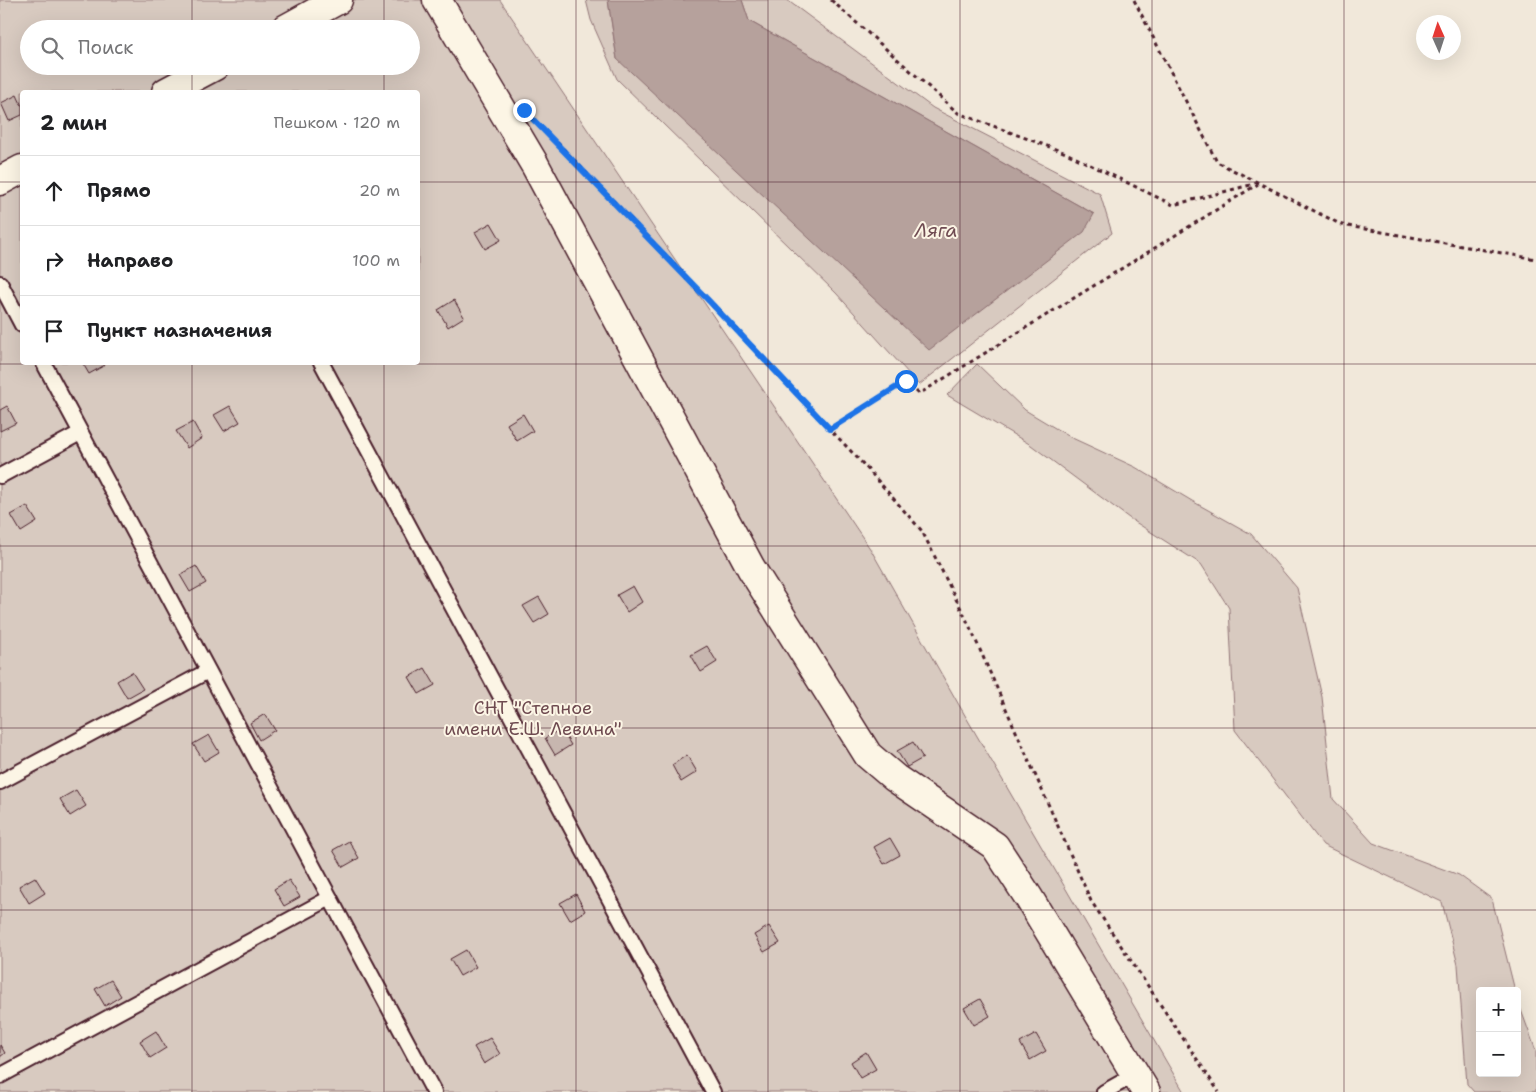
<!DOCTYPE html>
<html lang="ru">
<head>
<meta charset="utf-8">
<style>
  :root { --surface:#fff; --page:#f2f2f2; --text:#202124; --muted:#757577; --line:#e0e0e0 }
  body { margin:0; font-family:"Shantell Sans",sans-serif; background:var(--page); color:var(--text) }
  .controls { position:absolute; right:15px; bottom:15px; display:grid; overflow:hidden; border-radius:5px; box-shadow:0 5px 20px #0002 }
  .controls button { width:45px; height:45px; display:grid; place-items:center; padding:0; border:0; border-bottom:1px solid var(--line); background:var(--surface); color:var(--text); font:25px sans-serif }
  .compass { position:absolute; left:1416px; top:15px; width:45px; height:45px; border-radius:50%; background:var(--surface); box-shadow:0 5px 20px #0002; rotate:357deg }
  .stop { position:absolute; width:15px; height:15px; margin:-11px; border:4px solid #1a73e8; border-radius:50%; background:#fff }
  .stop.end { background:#1a73e8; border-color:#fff; box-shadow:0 1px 5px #0008 }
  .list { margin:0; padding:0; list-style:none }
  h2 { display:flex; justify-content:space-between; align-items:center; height:65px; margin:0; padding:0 20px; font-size:21px }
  h2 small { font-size:16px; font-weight:400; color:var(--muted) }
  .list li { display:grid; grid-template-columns:32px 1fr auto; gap:15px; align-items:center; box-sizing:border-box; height:70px; padding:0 20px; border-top:1px solid var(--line) }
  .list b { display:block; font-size:19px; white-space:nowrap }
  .list em { font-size:16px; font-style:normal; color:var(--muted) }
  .icon { flex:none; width:28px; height:28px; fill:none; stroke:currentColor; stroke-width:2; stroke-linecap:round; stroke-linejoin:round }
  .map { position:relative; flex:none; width:1536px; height:1092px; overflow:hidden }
  .search { position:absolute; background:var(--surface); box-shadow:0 5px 20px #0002; left:20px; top:20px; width:400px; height:55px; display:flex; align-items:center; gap:12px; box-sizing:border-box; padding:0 18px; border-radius:28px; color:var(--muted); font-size:19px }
  .panel { position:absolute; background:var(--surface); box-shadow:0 5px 20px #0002; left:20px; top:90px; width:400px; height:275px; border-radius:5px }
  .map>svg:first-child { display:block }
  .green { fill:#d8cac0; stroke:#917476; fill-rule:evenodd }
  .water { fill:#b6a19c; stroke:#8b6d6f }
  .building { fill:#c7b6af; stroke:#4a1f2b }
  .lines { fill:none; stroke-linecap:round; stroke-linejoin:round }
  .lane-casing { stroke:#4a1f2b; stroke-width:18 }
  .street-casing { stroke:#4a1f2b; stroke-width:31 }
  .path { stroke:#4a1f2b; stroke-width:3; stroke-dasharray:4 4; stroke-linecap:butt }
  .lane { stroke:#fcf5e5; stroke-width:14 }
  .street { stroke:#fcf5e5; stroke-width:28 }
  .route { stroke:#1a73e8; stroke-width:6 }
  .grid { fill:none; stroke:#4a1f2b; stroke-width:1; stroke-opacity:0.55 }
  .labels { text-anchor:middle; stroke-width:4; stroke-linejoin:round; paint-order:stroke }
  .park-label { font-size:18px; fill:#6e4a50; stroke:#fcf5e5 }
  .water-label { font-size:19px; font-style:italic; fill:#704c53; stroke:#fcf5e5 }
</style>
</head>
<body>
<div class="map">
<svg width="1536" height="1092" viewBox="0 0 1536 1092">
  <rect width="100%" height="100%" fill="#f1e8da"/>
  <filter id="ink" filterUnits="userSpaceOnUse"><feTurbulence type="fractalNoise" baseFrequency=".02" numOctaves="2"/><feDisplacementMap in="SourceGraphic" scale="10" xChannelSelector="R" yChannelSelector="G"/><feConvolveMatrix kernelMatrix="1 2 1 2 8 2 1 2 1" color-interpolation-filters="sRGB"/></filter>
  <g filter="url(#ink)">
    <g class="green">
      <path d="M 0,0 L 500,0 L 871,550 L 959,705 L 1184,1092 L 0,1092 ZM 29,29 L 411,29 L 411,66 L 29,66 ZM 22,92 L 418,92 L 418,362 L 22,362 Z"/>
      <polygon points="586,0 608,0 617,59 1094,214 749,21 742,0 787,0 933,108 1100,194 1112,233 919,385 836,293 617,79 591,20"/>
      <polygon points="977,364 1025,410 1070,437 1135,467 1192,501 1251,534 1297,588 1322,697 1333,799 1373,843 1459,875 1492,899 1515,991 1480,991 1480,1073 1517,1073 1517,999 1536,1051 1536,1092 1474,1092 1467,1084 1458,965 1442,902 1323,845 1235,730 1229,608 1201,564 1129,518 1031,445 947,395"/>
    </g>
    <polygon class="water" points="608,0 742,0 749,21 1094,214 1084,232 929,350 617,59"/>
    <g class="building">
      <polygon points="17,95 22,106 22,115 9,121 1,103"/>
      <polygon points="491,223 501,240 485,249 475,232"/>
      <polygon points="454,300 464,317 448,327 438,310"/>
      <polygon points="82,362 104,362 105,365 89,374"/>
      <polygon points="7,406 16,423 0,431 0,410"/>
      <polygon points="230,406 240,422 224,431 214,415"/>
      <polygon points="523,414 533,431 517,441 507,424"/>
      <polygon points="193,422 202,438 187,448 176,431"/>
      <polygon points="27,506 37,522 21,532 11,515"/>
      <polygon points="196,566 206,583 190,592 180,575"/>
      <polygon points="633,586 642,602 627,612 617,595"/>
      <polygon points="539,597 549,614 534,623 523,606"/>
      <polygon points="707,646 717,662 701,672 691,655"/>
      <polygon points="425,668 435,685 419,694 409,677"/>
      <polygon points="132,672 143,689 127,698 117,681"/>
      <polygon points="265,714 275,730 259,740 250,723"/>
      <polygon points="561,729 571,745 555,755 545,738"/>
      <polygon points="209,735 219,752 204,761 193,744"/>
      <polygon points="913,742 923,758 907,767 897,751"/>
      <polygon points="687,755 697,772 681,782 672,765"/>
      <polygon points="76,790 86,806 70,816 60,799"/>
      <polygon points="890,838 900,855 884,864 874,847"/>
      <polygon points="349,841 359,858 343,867 333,850"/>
      <polygon points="35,877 45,893 29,903 19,886"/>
      <polygon points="289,880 300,897 284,906 274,889"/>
      <polygon points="576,894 585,911 570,920 560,903"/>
      <polygon points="769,926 780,943 764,952 754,935"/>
      <polygon points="466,950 476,967 460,976 450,959"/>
      <polygon points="111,980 121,996 105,1006 95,989"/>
      <polygon points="980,999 990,1016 974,1025 964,1008"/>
      <polygon points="156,1031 166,1048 150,1058 140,1041"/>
      <polygon points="1036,1034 1046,1051 1030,1060 1020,1043"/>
      <polygon points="490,1038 500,1054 484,1064 474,1047"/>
      <polygon points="0,1045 5,1053 0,1057"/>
      <polygon points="866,1052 876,1069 860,1078 851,1062"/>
    </g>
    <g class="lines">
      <defs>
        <g id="lane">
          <polyline points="0,283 22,325"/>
          <polyline points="43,362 434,1092"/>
          <polyline points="321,362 713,1092"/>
          <polyline points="0,476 80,433"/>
          <polyline points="0,782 208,671"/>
          <polyline points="0,1076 330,898"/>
          <polyline points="1104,1092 1136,1074"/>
        </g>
        <g id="street">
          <polyline points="437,0 535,165 751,568 868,755 895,778 995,846 1029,898 1146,1092"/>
          <polyline points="285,29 338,0"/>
          <polyline points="166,92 215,66"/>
          <polyline points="0,181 22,169"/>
        </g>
      </defs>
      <use href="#lane" class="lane-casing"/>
      <use href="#street" class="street-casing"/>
      <g class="path">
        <polyline points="831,0 958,113 1066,153 1173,205 1254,184"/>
        <polyline points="1134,0 1217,162 1342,225 1536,259"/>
        <polyline points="557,143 709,301 864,465 922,531 969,625 1091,901 1219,1092"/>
        <polyline points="830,429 906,381 919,394 1258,184"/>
      </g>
      <use href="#lane" class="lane"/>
      <use href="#street" class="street"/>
    </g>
  </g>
  <g class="lines" filter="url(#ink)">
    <polyline class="route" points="524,110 709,301 830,429 906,381"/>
  </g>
  <path class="grid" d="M 192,0 L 192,29M 384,0 L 384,29M 576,0 L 576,1092M 768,0 L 768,1092M 960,0 L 960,1092M 1152,0 L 1152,1092M 1344,0 L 1344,1092M 192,66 L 192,92M 384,66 L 384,92M 0,182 L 22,182M 418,182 L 1536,182M 192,362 L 192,1092M 384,362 L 384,1092M 0,364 L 1536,364M 0,546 L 1536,546M 0,728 L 1536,728M 0,910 L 1536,910"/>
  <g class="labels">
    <g class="park-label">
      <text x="533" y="714">СНТ "Степное<tspan x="533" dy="21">имени Е.Ш. Левина"</tspan></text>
    </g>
    <g class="water-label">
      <text x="936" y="237">Ляга</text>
    </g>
  </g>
</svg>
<div class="controls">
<button>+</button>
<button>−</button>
</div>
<svg class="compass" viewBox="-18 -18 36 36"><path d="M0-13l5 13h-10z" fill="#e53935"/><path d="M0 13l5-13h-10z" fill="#757577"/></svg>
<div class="stop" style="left:906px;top:381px"></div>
<div class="stop end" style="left:524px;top:110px"></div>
<div class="search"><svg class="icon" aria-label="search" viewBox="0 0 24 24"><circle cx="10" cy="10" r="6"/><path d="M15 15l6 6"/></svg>Поиск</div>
<section class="panel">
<h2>2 мин<small>Пешком · 120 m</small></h2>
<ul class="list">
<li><svg class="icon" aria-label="ahead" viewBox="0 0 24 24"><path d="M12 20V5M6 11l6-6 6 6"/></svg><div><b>Прямо</b></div><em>20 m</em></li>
<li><svg class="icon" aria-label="right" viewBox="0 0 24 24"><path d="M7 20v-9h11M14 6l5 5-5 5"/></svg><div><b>Направо</b></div><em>100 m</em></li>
<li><svg class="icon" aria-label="arrive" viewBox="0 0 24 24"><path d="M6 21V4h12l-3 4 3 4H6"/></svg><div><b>Пункт назначения</b></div></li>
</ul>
</section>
</div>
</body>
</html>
